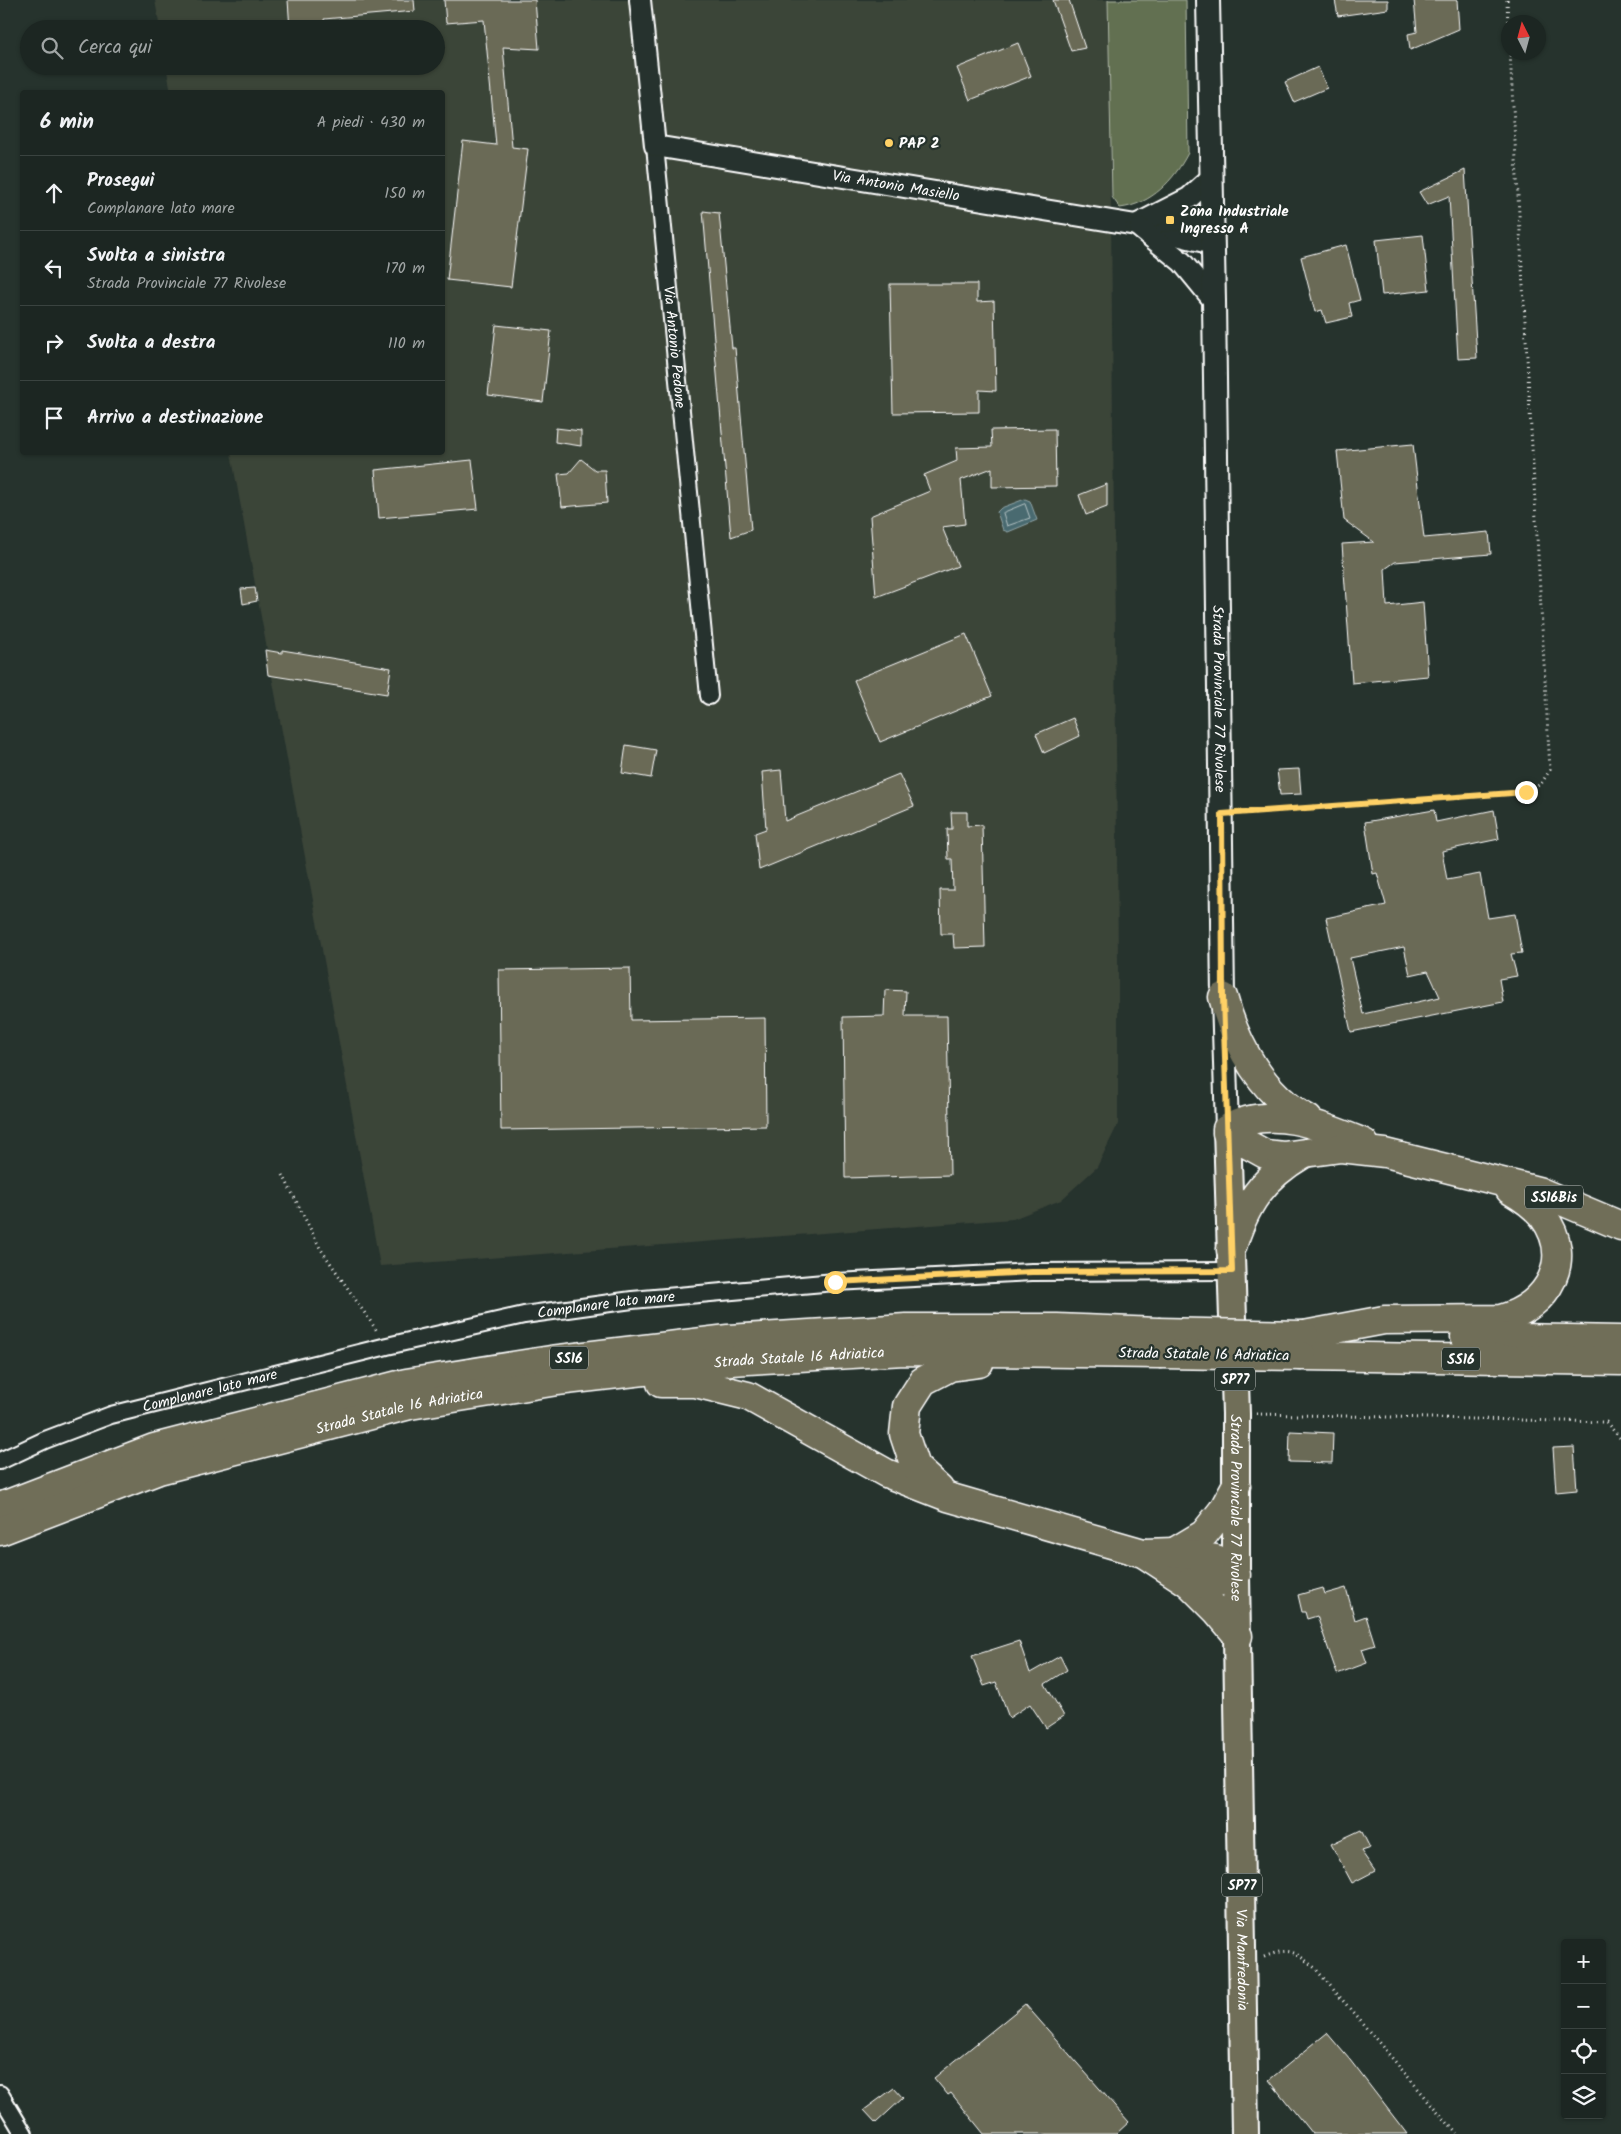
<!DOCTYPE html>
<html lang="it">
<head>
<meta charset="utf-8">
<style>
  :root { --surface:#1c2622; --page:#29322f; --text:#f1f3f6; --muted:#a0a5a5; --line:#3a4340 }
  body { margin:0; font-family:Kalam,sans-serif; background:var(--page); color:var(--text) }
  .controls { position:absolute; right:15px; bottom:15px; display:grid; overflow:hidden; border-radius:5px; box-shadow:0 1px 4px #0004 }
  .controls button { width:45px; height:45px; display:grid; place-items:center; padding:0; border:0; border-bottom:1px solid var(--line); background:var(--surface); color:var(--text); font:25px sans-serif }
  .compass { position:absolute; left:1501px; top:15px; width:45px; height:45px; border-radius:50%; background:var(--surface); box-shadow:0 1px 4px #0004; rotate:354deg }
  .stop { position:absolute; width:15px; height:15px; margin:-11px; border:4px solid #ffd166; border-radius:50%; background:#fff }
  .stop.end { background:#ffd166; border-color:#fff; box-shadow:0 1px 5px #0008 }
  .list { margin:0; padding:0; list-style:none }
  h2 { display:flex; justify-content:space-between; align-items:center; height:65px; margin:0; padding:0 20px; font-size:21px }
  h2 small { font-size:16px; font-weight:400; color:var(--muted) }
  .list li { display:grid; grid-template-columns:32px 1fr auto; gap:15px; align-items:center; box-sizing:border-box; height:75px; padding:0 20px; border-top:1px solid var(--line) }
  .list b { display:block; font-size:19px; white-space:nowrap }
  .list p { margin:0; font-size:16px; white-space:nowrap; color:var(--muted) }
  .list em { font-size:16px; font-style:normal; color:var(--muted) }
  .icon { flex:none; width:28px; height:28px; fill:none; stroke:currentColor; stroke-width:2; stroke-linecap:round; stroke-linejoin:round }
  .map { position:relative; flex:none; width:1621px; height:2134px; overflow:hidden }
  .search { position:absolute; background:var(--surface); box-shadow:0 1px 4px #0004; left:20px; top:20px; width:425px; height:55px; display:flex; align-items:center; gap:12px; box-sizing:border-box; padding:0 18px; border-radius:28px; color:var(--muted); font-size:19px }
  .panel { position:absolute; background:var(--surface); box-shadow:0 1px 4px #0004; left:20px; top:90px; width:425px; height:365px; border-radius:5px }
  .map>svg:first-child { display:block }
  .built { fill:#3b4439 }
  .green { fill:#627051; stroke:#b0b8a8 }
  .water { fill:#486a6f; stroke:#91a6a9 }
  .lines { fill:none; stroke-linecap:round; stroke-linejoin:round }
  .shore { stroke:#b6c3c5; stroke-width:1 }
  .building { fill:#6b6a56; stroke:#fff; fill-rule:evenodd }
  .minor-casing { stroke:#fff; stroke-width:20 }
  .tertiary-casing { stroke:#fff; stroke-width:24 }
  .secondary-casing { stroke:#fff; stroke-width:26 }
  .primary-casing { stroke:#fff; stroke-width:30 }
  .trunk-casing { stroke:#fff; stroke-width:31 }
  .path { stroke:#fff; stroke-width:3; stroke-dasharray:1 4; stroke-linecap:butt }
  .minor { stroke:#26332d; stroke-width:16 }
  .tertiary { stroke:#26332d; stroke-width:20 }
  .secondary { stroke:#26332d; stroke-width:22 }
  .primary { stroke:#706e59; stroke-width:26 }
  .trunk { stroke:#706e59; stroke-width:28 }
  .trunk-bridge-casing { stroke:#fff; stroke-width:31; stroke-linecap:butt }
  .trunk-bridge { stroke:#706e59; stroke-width:28 }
  .route { stroke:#ffd166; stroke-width:6 }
  .poi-dot { fill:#ffd166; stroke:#26332d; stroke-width:2 }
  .labels { text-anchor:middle; stroke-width:4.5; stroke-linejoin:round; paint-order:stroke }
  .shield { fill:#26332d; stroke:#bec2c0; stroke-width:1 }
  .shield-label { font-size:14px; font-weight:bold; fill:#fff }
  .poi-label { font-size:15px; font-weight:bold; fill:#fff; stroke:#26332d; text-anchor:start }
  .street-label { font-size:15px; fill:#fff; stroke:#26332d }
</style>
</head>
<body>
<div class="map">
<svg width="1621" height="2134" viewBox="0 0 1621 2134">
  <rect width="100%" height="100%" fill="#26332d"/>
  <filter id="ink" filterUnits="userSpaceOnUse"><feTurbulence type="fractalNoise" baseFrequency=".02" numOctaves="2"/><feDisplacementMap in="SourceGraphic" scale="10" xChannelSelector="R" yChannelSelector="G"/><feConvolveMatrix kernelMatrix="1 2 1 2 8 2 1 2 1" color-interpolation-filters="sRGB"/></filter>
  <g filter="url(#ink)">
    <polygon class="built" points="155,0 1109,0 1118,958 1118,1124 1097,1167 1061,1200 1013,1219 380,1266 231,453 442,452 442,92 171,92 166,66 436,66 436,29 160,29"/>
    <path class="green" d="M 1108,0 L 1186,0 L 1188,153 C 1174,180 1152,204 1120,208 L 1112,197 Z"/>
    <polygon class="water" points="1025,499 1030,501 1037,520 1008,532 1003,530 997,512 1001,508"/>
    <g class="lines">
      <polygon class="shore" points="1025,504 1030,518 1007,526 1003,513"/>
    </g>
    <g class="building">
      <polygon points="288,0 414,0 415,11 324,19 325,29 290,29"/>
      <polygon points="444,0 535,0 539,49 503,47 512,147 528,149 511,287 447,280 463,141 496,145 484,20 446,23"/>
      <polygon points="1053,0 1069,0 1085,48 1071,51"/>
      <polygon points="1335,0 1388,0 1388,9 1338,16"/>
      <polygon points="1414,0 1457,0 1459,29 1410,50 1408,34 1417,32"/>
      <polygon points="1018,43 1031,76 970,100 957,68"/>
      <polygon points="1318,67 1327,88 1294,102 1285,82"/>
      <polygon points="1465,170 1477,358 1458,359 1449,196 1427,205 1419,192"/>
      <polygon points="703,211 719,213 732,348 735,348 751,530 731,537"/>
      <polygon points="1423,235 1429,290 1382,295 1376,240"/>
      <polygon points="1346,245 1360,300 1349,303 1352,317 1326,323 1322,310 1315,312 1301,257"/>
      <polygon points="890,284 977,284 977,302 994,301 996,391 979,390 979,412 893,413"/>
      <polygon points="496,325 551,331 543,402 488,395"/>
      <polygon points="556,428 581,431 581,446 555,442"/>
      <polygon points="1055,429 1056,486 992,487 992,468 961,480 965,524 942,527 958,566 876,597 870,516 930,491 924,475 957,461 956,448 992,447 991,430"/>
      <polygon points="1413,444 1424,538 1489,532 1491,554 1395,562 1385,569 1387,606 1423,602 1428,676 1352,683 1342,544 1374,542 1344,520 1337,451"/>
      <polygon points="581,459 595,470 605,470 607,503 562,507 558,474 569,473"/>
      <polygon points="472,460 478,509 379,518 375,470"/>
      <polygon points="1107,484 1107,507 1086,515 1079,495"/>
      <polygon points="255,588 257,601 243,604 241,589"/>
      <polygon points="966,634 992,696 880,742 854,680"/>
      <polygon points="265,650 282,653 282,650 391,668 387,694 268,675"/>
      <polygon points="1073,718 1080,736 1044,753 1036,734"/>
      <polygon points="626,745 656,750 651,778 622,773"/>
      <polygon points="1299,769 1301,794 1280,795 1277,770"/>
      <polygon points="781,770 785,821 899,774 914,806 759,870 755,833 766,829 762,772"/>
      <path d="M 1434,810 L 1436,822 L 1494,810 L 1499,839 L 1442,851 L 1447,880 L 1480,874 L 1488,918 L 1515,914 L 1522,953 L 1511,954 L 1517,976 L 1499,979 L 1503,1002 L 1351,1032 L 1326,918 L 1386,905 L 1377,873 L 1373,874 L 1365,822 ZM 1404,947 L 1410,975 L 1428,971 L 1440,997 L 1363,1014 L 1350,958 Z"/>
      <polygon points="951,812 967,812 967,826 982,825 985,947 954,948 953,934 941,934 940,890 953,890 952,859 948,859 947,829 952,829"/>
      <polygon points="630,968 631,1020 765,1018 766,1126 501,1130 499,970"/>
      <polygon points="885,990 906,991 905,1016 947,1016 950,1175 845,1178 843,1017 884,1016"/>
      <polygon points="1290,1431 1333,1433 1332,1463 1289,1462"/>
      <polygon points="1574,1447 1577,1490 1556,1492 1553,1448"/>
      <polygon points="1323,1588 1325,1594 1346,1588 1355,1620 1366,1616 1375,1645 1362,1649 1367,1663 1337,1674 1317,1616 1307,1619 1305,1612 1302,1612 1298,1595"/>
      <polygon points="1019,1641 1030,1673 1060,1656 1067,1670 1045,1684 1064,1716 1046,1728 1030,1704 1009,1718 996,1682 984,1686 972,1656"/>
      <polygon points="1361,1830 1370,1848 1361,1851 1375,1871 1352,1883 1331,1844"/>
      <polygon points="1025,2004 1129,2122 1116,2134 984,2134 951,2093 948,2095 934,2078"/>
      <polygon points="1327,2033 1350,2060 1407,2134 1312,2134 1269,2080"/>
      <polygon points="894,2088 903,2098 876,2123 864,2110"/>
    </g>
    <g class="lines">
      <defs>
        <g id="minor">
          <path id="s1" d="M 655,146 L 709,696"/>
          <path id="s2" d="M 0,1461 L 45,1440 L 111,1415 L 387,1346 L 524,1315 L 632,1300 L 835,1282 L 1032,1272 L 1232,1271"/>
          <polyline points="0,2094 24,2134"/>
        </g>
        <g id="tertiary">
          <path id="s3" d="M 640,0 L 655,146 L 1136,225 L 1213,244"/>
          <polyline points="1151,223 1212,216"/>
          <polyline points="1136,225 1189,198 1211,178"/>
          <polyline points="1140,228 1182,262 1214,301"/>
        </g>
        <g id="secondary">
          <path id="s4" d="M 1208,0 L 1214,301 L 1223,997 L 1227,1129"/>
        </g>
        <g id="primary">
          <path id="s5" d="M 1227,1129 L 1236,1414 L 1236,1575 L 1245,2134"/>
        </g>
        <g id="trunk">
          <path d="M 1223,997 C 1236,1046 1263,1095 1308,1119"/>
          <path d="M 1227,1129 C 1271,1104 1322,1126 1364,1143"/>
          <polyline points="1227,1133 1265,1154 1283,1156 1341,1148 1385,1153 1538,1191 1621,1226"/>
          <path d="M 1231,1250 C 1245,1204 1262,1178 1303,1154"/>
          <path d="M 1304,1335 L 1384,1320 L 1501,1319 C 1549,1306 1575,1259 1543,1216 C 1534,1205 1522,1197 1510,1190"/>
          <polyline points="1465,1337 1621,1340"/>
          <polyline points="1302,1356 1621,1361"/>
          <polyline points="661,1383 695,1383 748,1396 886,1473 948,1497 1143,1553 1189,1583 1217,1611 1238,1636"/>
          <polyline points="939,1489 915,1467 904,1434 907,1406 923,1381 950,1367 979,1363"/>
          <polyline points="0,1507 154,1448 406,1383 551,1360 728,1339 906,1328 1057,1328 1158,1332"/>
          <path id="s6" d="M 0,1531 L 159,1470 L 410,1405 L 557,1381 L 731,1361 L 904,1351 L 1159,1354"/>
          <polyline points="1174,1552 1204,1534 1223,1510 1236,1486"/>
          <polyline points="1143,1553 1174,1552 1216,1559 1236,1575 1213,1584 1189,1583"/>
        </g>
      </defs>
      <use href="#minor" class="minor-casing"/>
      <use href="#tertiary" class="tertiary-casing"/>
      <use href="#secondary" class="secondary-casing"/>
      <use href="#primary" class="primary-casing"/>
      <use href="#trunk" class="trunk-casing"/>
      <g class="path">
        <polyline points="1507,0 1508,26"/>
        <polyline points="1240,813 1526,792 1541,784 1550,770 1510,52"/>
        <polyline points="283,1175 320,1248 377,1331"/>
        <polyline points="1256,1414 1606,1422 1621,1439"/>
        <path d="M 1264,1957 C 1291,1946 1295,1952 1315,1968 L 1457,2134"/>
      </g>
      <use href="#minor" class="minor"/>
      <use href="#tertiary" class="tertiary"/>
      <use href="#secondary" class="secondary"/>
      <use href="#primary" class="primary"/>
      <use href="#trunk" class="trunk"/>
      <defs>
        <g id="trunk-bridge">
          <polyline points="1158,1332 1304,1335"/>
          <polyline points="1159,1354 1302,1356"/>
        </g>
      </defs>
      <use href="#trunk-bridge" class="trunk-bridge-casing"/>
      <use href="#trunk-bridge" class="trunk-bridge"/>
    </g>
  </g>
  <g class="lines" filter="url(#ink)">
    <polyline class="route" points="835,1282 1032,1272 1232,1271 1223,997 1222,814 1526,792"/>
  </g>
  <g class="poi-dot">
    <circle cx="889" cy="143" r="5"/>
    <rect x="1165" y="215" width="10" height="10" rx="2.5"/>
  </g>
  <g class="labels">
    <g class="shield">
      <rect x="1525" y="1185.5" width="58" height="23" rx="4"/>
      <rect x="550" y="1346.5" width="38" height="23" rx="4"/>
      <rect x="1442" y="1347.5" width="38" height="23" rx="4"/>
      <rect x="1215" y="1367.5" width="40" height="23" rx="4"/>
      <rect x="1222" y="1873.5" width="40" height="23" rx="4"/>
    </g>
    <g class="shield-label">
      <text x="1554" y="1202">SS16Bis</text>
      <text x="569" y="1363">SS16</text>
      <text x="1461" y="1364">SS16</text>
      <text x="1235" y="1384">SP77</text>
      <text x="1242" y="1890">SP77</text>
    </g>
    <g class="poi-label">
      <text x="899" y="148">PAP 2</text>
      <text x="1180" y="216">Zona Industriale<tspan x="1180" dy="17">Ingresso A</tspan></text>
    </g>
    <g class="street-label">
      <text dy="5" stroke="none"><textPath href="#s3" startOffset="391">Via Antonio Masiello</textPath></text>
      <text dy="5" stroke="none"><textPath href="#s1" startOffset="202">Via Antonio Pedone</textPath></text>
      <text dy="5" stroke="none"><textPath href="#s4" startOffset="699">Strada Provinciale 77 Rivolese</textPath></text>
      <text dy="5" stroke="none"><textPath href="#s2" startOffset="628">Complanare lato mare</textPath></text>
      <text transform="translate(1204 1354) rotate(1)" y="5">Strada Statale 16 Adriatica</text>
      <text dy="5" stroke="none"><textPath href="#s6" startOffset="822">Strada Statale 16 Adriatica</textPath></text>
      <text dy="5" stroke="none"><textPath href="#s2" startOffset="222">Complanare lato mare</textPath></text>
      <text dy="5" stroke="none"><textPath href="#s6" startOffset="418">Strada Statale 16 Adriatica</textPath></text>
      <text dy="5" stroke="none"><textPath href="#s5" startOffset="379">Strada Provinciale 77 Rivolese</textPath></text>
      <text dy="5" stroke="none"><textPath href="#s5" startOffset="831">Via Manfredonia</textPath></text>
    </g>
  </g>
</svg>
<div class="controls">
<button>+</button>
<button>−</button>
<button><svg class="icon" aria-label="locate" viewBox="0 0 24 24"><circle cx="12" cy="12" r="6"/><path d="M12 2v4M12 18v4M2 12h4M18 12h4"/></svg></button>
<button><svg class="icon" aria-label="layers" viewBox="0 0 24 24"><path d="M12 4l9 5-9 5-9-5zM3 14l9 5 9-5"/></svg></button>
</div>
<svg class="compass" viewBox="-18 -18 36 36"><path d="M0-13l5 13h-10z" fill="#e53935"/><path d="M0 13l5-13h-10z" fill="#a0a5a5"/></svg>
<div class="stop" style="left:835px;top:1282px"></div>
<div class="stop end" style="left:1526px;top:792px"></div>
<div class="search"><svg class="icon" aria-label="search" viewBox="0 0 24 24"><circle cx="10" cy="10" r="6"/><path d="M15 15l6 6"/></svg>Cerca qui</div>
<section class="panel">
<h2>6 min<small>A piedi · 430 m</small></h2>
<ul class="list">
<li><svg class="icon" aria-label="ahead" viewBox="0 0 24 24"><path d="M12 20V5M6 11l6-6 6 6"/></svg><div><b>Prosegui</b><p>Complanare lato mare</p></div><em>150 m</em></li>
<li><svg class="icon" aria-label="left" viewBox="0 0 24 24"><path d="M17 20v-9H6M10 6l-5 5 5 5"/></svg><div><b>Svolta a sinistra</b><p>Strada Provinciale 77 Rivolese</p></div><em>170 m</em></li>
<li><svg class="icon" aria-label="right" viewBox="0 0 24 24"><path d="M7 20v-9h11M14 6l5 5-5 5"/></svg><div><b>Svolta a destra</b></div><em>110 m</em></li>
<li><svg class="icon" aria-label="arrive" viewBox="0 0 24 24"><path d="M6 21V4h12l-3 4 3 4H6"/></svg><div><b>Arrivo a destinazione</b></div></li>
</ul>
</section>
</div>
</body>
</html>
